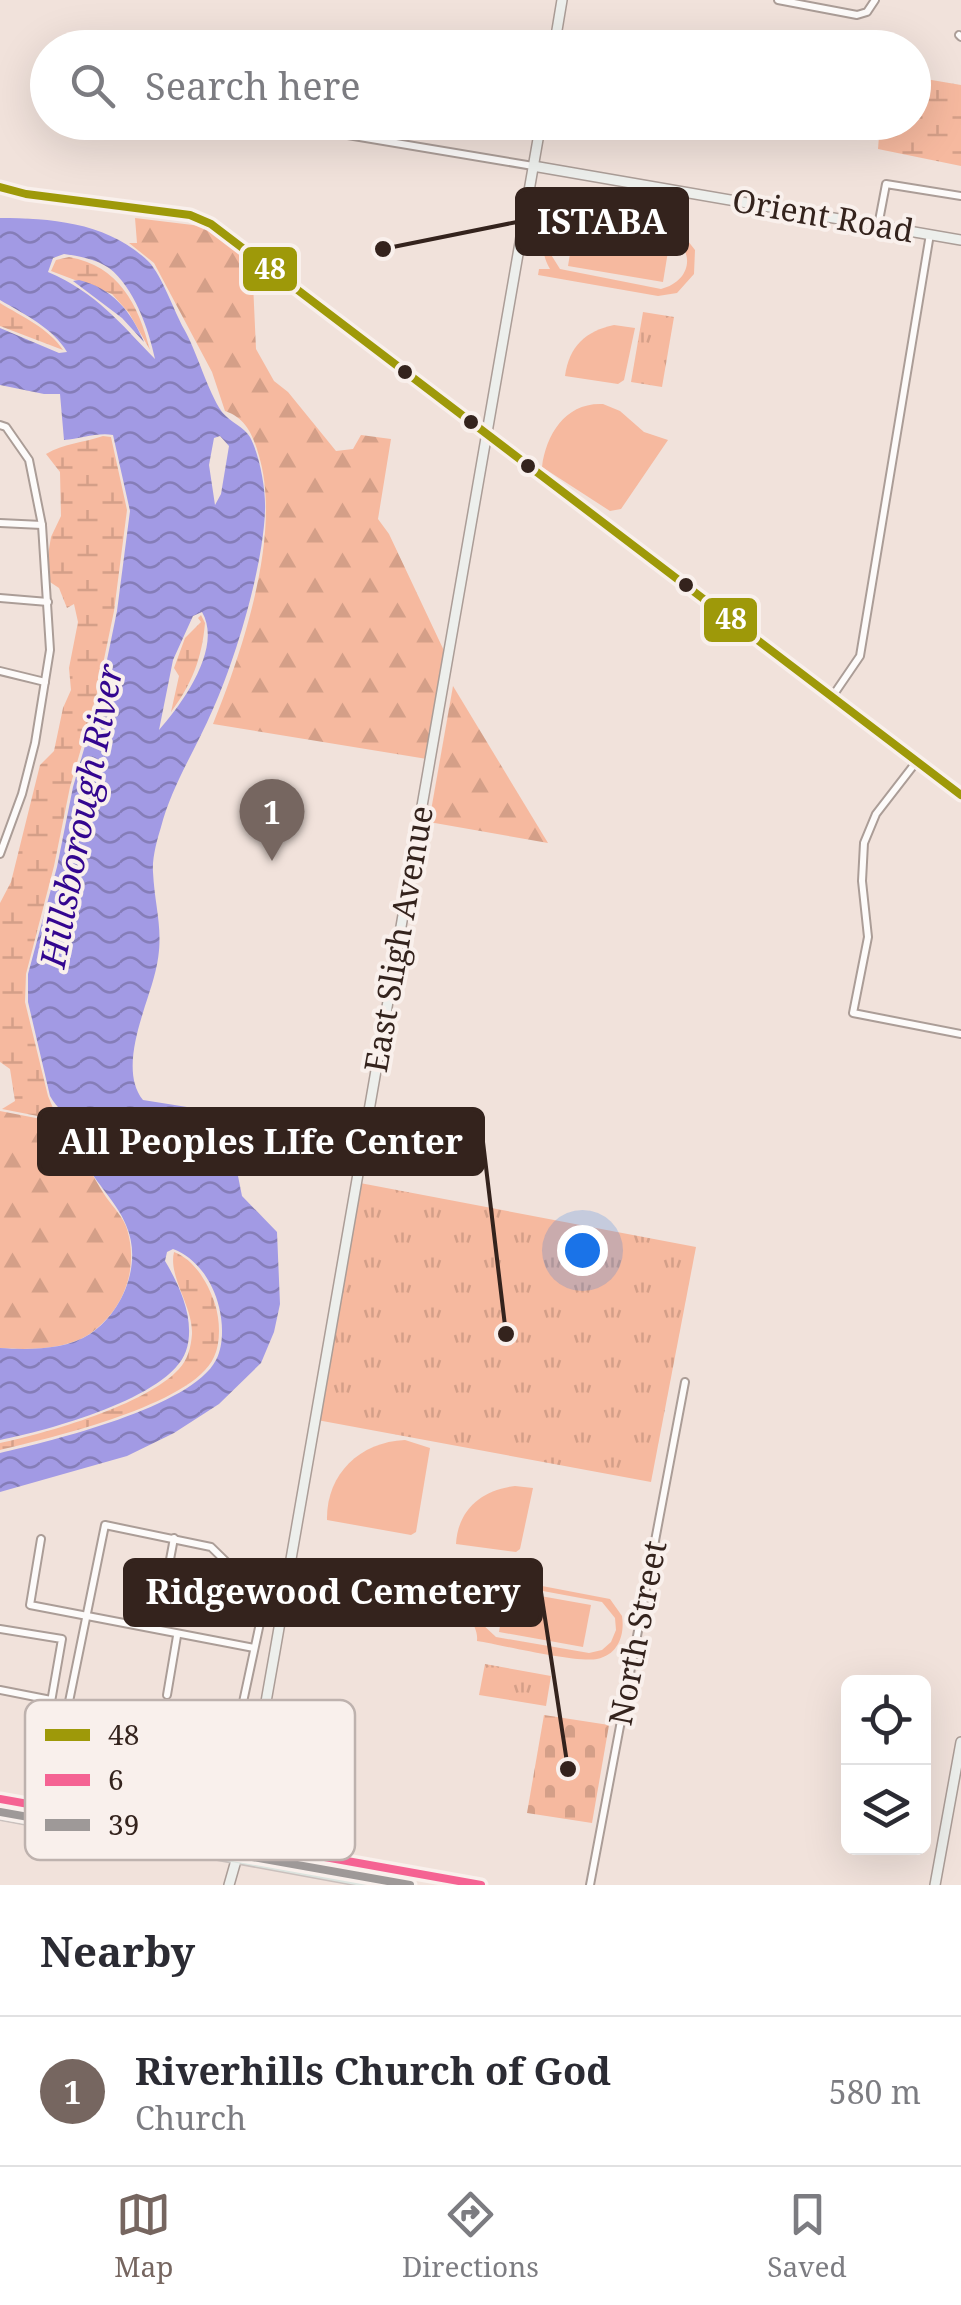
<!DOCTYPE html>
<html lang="en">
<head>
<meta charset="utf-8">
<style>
  :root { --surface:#fff; --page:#f7f7f7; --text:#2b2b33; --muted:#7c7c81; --line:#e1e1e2; --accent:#766660 }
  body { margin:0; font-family:"Noto Serif",serif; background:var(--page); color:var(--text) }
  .controls { position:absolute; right:30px; bottom:30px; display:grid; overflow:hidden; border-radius:15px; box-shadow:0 10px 40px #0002 }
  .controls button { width:90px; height:90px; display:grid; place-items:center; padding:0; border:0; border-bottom:2px solid var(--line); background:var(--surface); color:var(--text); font:50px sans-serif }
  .you { position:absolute; left:582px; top:1250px; width:35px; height:35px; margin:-25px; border:8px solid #fff; border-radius:50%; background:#1a73e8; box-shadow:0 0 0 15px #1a73e833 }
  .badge { display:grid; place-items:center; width:65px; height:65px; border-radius:50%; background:var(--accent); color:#fff; font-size:32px; font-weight:700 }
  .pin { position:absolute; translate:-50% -82px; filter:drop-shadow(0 2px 5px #0008) }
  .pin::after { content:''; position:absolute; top:52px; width:35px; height:30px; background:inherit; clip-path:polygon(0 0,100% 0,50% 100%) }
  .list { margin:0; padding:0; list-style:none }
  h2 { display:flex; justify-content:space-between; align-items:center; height:130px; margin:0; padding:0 40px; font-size:42px }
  h2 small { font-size:32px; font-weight:400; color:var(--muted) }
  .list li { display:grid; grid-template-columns:65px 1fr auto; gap:30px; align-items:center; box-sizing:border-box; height:150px; padding:0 40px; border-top:2px solid var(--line) }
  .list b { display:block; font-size:38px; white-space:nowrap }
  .list p { margin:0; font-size:32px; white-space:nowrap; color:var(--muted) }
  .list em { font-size:32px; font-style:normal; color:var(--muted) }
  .icon { flex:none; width:55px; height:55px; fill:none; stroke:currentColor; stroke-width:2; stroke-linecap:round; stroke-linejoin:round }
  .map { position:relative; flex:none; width:961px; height:1885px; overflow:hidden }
  .search { position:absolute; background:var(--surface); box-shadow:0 10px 40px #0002; left:30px; right:30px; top:30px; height:110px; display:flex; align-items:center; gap:25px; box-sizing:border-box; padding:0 35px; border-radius:55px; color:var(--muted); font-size:38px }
  .sheet { height:280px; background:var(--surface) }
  nav { display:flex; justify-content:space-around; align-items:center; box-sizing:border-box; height:140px; border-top:2px solid var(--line); background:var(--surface); font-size:28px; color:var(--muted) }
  nav a { display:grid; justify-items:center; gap:5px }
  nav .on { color:var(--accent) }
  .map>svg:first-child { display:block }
  .grass { fill:#f6b99f; fill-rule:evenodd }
  .forest { fill:url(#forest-firs) }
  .wetland { fill:url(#wetland-marsh) }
  .cemetery { fill:url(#cemetery-stones) }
  .park { fill:url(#park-tufts) }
  .water { fill:url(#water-waves); fill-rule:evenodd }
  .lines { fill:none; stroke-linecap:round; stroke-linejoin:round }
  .street-casing { stroke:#ab9d97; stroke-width:10 }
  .secondary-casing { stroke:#ab9d97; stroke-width:12 }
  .primary-casing { stroke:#cac0bd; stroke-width:12 }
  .street { stroke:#fdfbfa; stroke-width:6 }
  .secondary { stroke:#edefec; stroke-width:9 }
  .primary { stroke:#dce3de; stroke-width:9 }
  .bus-1-casing { stroke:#f9f0ec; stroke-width:15 }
  .bus-2-casing { stroke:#f9f0ec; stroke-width:15 }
  .bus-3-casing { stroke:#f9f0ec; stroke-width:15 }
  .bus-1 { stroke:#9e9909; stroke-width:8 }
  .bus-2 { stroke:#f56393; stroke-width:8 }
  .bus-3 { stroke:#9e9998; stroke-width:8 }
  .bus-dot { fill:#34231d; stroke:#f9f0ec; stroke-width:4 }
  .labels { text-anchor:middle; stroke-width:8; stroke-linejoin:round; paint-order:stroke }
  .street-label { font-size:32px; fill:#34231d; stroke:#f9f0ec }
  .water-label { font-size:35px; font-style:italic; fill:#330690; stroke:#f9f0ec }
  .key { fill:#f9f0ec; stroke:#beb2ae; stroke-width:2.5 }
  .key-label { font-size:28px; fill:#34231d }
  .leader { fill:none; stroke:#34231d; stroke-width:4 }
  .callout-dot { fill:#34231d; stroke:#f9f0ec; stroke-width:4 }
  .callout { fill:#34231d; stroke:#34231d; stroke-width:4 }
  .callout-label { font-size:35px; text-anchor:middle; font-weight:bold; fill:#fff }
  .line-badge { stroke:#f9f0ec; stroke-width:4 }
  .badge-label { font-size:28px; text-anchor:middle; font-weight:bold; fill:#fff }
</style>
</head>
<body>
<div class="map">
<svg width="961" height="1885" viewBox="0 0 961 1885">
  <defs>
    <pattern id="forest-firs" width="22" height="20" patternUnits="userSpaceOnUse" patternTransform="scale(2.5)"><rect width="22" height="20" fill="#f6b99f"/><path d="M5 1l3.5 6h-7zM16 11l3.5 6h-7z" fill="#d49f88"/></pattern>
    <pattern id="wetland-marsh" width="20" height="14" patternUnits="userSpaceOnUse" patternTransform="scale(2.5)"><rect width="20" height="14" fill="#f6b99f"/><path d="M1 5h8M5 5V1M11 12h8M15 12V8" fill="none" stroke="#d49f88"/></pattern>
    <pattern id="cemetery-stones" width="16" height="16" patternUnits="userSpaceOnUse" patternTransform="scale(2.5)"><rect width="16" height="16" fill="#f6b99f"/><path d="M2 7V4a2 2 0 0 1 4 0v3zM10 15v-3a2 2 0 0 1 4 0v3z" fill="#d49f88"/></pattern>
    <pattern id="park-tufts" width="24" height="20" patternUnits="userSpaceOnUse" patternTransform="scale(2.5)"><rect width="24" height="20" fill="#f6b99f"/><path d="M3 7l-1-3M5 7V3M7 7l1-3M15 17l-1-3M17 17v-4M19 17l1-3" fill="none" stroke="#d49f88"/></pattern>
    <pattern id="water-waves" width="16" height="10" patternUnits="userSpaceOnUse" patternTransform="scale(2.5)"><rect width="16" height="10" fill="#a29ae4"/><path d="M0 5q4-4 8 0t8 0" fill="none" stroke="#857db8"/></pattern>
  </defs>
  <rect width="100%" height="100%" fill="#f1e2db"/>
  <g class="grass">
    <polygon points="643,31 713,47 639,47"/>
    <path d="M 571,212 L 680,231 L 695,250 L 694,274 L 677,293 L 658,296 L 538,275 L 539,269 L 550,269 C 536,245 544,222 571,212 ZM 578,220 L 671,236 C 697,252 690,282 661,289 L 560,269 L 550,253 L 553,233 L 568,221 Z"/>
    <polygon points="575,223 670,239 663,282 568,266"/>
    <path d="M 614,325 L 635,328 L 624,380 L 618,384 L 565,376 C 569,346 586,331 614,325 Z"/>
    <path d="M 603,404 L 620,411 L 644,432 L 668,440 L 621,509 L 610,511 L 542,467 C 546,434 566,402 603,404 Z"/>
    <path d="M 405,1440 L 430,1448 L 416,1532 L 411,1535 L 327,1520 C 326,1475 359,1442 405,1440 Z"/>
    <path d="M 515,1486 L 533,1488 L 520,1549 L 516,1552 L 456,1544 C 458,1509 482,1490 515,1486 Z"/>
    <path d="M 500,1578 L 610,1599 L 622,1616 C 625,1635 618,1655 597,1659 C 576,1663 502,1645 477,1641 C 478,1630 473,1627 471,1616 C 468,1596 482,1583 500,1578 ZM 505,1584 L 602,1602 L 615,1618 L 616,1630 L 611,1642 L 602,1650 L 589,1653 L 496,1637 L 481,1623 L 479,1602 L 489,1589 Z"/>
    <polygon points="506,1590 591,1605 583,1647 499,1632"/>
  </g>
  <g class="forest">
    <path d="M 135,218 L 201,226 L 232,243 L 263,267 L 253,283 L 256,349 L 274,381 L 288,392 L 336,451 L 353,449 L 361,435 L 391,439 L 378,519 L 389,534 L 446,655 L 427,759 L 213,724 C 243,650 282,533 259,456 C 253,435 246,418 225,411 L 212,372 L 154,263 L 129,243 L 137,243 Z"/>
    <polygon points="453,686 548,843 429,822"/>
    <path d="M 0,1111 L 77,1126 C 81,1154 91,1174 106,1197 C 113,1207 124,1218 127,1229 C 139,1269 124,1309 91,1333 C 67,1350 28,1350 0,1348 Z"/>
  </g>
  <g class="wetland">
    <polygon points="914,77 961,85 961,166 878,149 880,123 914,122"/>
    <path d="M 69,257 C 119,266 138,304 150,350 L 129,313 L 112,294 L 51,271 L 56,260 Z"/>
    <path d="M 0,303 C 21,316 50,329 63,350 L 0,326 Z"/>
    <path d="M 103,436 L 111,437 L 127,510 L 114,611 L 97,693 L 70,787 L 54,866 L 26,974 L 25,1002 L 48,1096 L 58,1120 L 2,1109 L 15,1101 L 10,1069 L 0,1062 L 0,903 L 11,882 L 40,765 L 54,751 L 63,708 L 71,690 L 69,668 L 78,622 L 74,604 L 67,608 L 59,588 L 50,582 L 48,555 L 51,537 L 61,516 L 60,472 L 46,454 C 65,443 83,443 103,436 Z"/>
    <path d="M 201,615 L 205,623 C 202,658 192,684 171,712 L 179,676 L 174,668 L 185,638 L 201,622 L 198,618 Z"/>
    <path d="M 174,1252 C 195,1260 208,1283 215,1304 C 220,1320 221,1342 214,1357 C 193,1405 50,1438 0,1450 L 0,1443 C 47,1433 146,1405 179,1369 C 188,1359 191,1347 192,1334 C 193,1306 168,1277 174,1252 Z"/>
  </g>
  <polygon class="cemetery" points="544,1715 609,1725 592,1823 527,1813"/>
  <g class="park">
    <polygon points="643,312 674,317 662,387 631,382"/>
    <polygon points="360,1183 696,1247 651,1482 317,1420"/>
    <polygon points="485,1664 551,1676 546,1706 479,1695"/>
  </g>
  <g class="water">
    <path d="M 0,218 C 53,218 109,223 149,262 C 162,276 174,311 184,329 C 198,354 207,390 222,412 C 230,422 244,427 250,437 C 260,456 266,490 265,511 C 263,567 236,658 213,709 C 196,749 172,785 161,827 C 157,840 152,858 153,872 C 155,912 166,934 154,977 C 145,1011 118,1069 143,1100 L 187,1107 L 207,1125 L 229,1154 L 237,1171 L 242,1196 L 277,1232 L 280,1304 L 274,1332 L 261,1363 L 219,1404 L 174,1433 L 127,1456 L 0,1492 L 0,1453 C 51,1441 192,1407 216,1360 C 224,1345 223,1323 219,1307 C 213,1282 197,1258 173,1249 L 167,1252 L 165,1261 C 180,1286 196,1321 186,1351 C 170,1398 46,1431 0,1440 L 0,1348 C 28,1350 66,1350 90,1334 C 123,1312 143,1263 126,1225 C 117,1202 95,1183 85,1161 C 80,1151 82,1134 75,1125 C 67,1114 57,1109 50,1096 L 28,1002 L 28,974 L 57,867 L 73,787 L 100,694 L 117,611 L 130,511 L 113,435 C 98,432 80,439 64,440 L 60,394 L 44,394 L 0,385 L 0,328 L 59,353 L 67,352 C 53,328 24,314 0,300 ZM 64,254 C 79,256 96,259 109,268 C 134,287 149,330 155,359 C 120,323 97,293 48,272 L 53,258 ZM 220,436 L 229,446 L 221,494 L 215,505 L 209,465 L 214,438 ZM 202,612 C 223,648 182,704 159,730 L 173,660 L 193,616 Z"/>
    <path d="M 79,280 C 112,288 131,311 144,342 L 122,318 L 73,281 Z"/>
  </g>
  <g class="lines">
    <defs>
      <g id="street">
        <polyline points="778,0 857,15 867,12 875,0"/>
        <polyline points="959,35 961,37"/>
        <polyline points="270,122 533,166"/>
        <polyline points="878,226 886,184 961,196"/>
        <polyline points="0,425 6,427 29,460 42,525 50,650 35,743 22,794 0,854"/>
        <polyline points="0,523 42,525"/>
        <polyline points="0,598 48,602"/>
        <polyline points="0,671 45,682"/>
        <polyline points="832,697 860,656 930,234"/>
        <polyline points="917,761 876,814 864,843 862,881 868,937 853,1013 961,1034"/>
        <polyline points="41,1539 30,1605 254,1648"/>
        <polyline points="164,1592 174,1538"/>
        <polyline points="0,1629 62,1639 36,1788 51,1790"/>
        <polyline points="0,1690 51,1700"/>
        <polyline points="167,1695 177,1636"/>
        <polyline points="66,1713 257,1751"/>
        <polyline points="40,1823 51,1790 105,1525 211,1547 258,1593 263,1609 234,1744"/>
        <polyline points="590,1885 685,1382"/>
      </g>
      <g id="secondary">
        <polyline points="554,48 562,0"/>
        <polyline points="533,166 961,240"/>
        <polyline points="0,187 26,194 190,215 211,224 961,795"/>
        <polyline points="229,1885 241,1843 275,1651 541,122"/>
        <polyline points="935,1885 961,1742"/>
      </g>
      <g id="primary">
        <polyline points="0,1799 481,1885"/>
        <polyline points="0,1815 381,1885"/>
      </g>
    </defs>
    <use href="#street" class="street-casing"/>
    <use href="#secondary" class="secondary-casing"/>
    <use href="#primary" class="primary-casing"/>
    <use href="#street" class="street"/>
    <use href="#secondary" class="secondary"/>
    <use href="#primary" class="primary"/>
    <defs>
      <polyline id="bus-1" points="0,187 26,194 190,215 211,224 961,795"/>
      <polyline id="bus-2" points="0,1799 481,1885"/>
      <polyline id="bus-3" points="0,1812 410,1885"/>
    </defs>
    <use href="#bus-1" class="bus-1-casing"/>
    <use href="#bus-2" class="bus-2-casing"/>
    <use href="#bus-3" class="bus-3-casing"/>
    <use href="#bus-1" class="bus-1"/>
    <use href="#bus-2" class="bus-2"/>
    <use href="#bus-3" class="bus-3"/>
  </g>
  <g class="bus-dot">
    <circle cx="405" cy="372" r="9"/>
    <circle cx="471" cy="422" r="9"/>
    <circle cx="528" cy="466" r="9"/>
    <circle cx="686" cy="585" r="9"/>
  </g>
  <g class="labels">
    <g class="street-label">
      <text transform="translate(823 216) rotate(10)" y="11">Orient Road</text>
      <text transform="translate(399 939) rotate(-80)" y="11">East Sligh Avenue</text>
      <text transform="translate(638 1633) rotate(-79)" y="11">North Street</text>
    </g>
    <g class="water-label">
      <text transform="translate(82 816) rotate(-79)" y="12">Hillsborough River</text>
    </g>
  </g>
  <rect x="25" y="1700" width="330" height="160" rx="15" class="key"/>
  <rect x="45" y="1729" width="45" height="12" fill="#9e9909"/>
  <rect x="45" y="1774" width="45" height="12" fill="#f56393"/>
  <rect x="45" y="1819" width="45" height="12" fill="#9e9998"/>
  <g class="key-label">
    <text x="108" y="1745">48</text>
    <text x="108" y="1790">6</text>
    <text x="108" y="1835">39</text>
  </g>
  <path class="leader" d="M383 249L517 222M506 1334L483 1142M568 1769L541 1592"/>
  <g class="callout-dot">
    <circle cx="383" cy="249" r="10"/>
    <circle cx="506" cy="1334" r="10"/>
    <circle cx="568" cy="1769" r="10"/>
  </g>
  <g class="callout">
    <rect x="517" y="189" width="170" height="65" rx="10"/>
    <rect x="39" y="1109" width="444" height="65" rx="10"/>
    <rect x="125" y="1560" width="416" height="65" rx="10"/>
  </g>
  <g class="callout-label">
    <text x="602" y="234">ISTABA</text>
    <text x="261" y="1154">All Peoples LIfe Center</text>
    <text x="333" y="1604">Ridgewood Cemetery</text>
  </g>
  <g class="line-badge">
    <rect x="241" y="245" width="58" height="48" rx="10" fill="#9e9909"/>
    <rect x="702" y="596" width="57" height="48" rx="10" fill="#9e9909"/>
  </g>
  <g class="badge-label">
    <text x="270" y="279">48</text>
    <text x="731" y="629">48</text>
  </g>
</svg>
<div class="controls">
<button><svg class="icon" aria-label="locate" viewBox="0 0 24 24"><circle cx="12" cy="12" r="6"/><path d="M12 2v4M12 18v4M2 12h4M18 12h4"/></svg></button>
<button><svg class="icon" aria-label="layers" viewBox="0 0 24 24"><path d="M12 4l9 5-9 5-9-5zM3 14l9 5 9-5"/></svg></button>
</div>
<div class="you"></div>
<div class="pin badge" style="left:272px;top:861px">1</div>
<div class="search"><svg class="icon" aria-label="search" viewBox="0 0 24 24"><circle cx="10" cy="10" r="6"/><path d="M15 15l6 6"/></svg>Search here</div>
</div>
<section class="sheet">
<h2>Nearby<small></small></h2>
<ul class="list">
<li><span class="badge">1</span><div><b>Riverhills Church of God</b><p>Church</p></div><em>580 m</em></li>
</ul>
</section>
<nav>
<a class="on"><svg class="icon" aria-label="map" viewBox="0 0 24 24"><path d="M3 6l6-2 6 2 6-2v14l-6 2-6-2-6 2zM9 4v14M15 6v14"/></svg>Map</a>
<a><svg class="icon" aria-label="directions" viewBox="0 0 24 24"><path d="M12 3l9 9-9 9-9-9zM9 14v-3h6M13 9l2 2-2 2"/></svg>Directions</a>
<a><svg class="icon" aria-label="saved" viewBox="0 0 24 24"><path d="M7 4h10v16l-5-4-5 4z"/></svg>Saved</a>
</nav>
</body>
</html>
